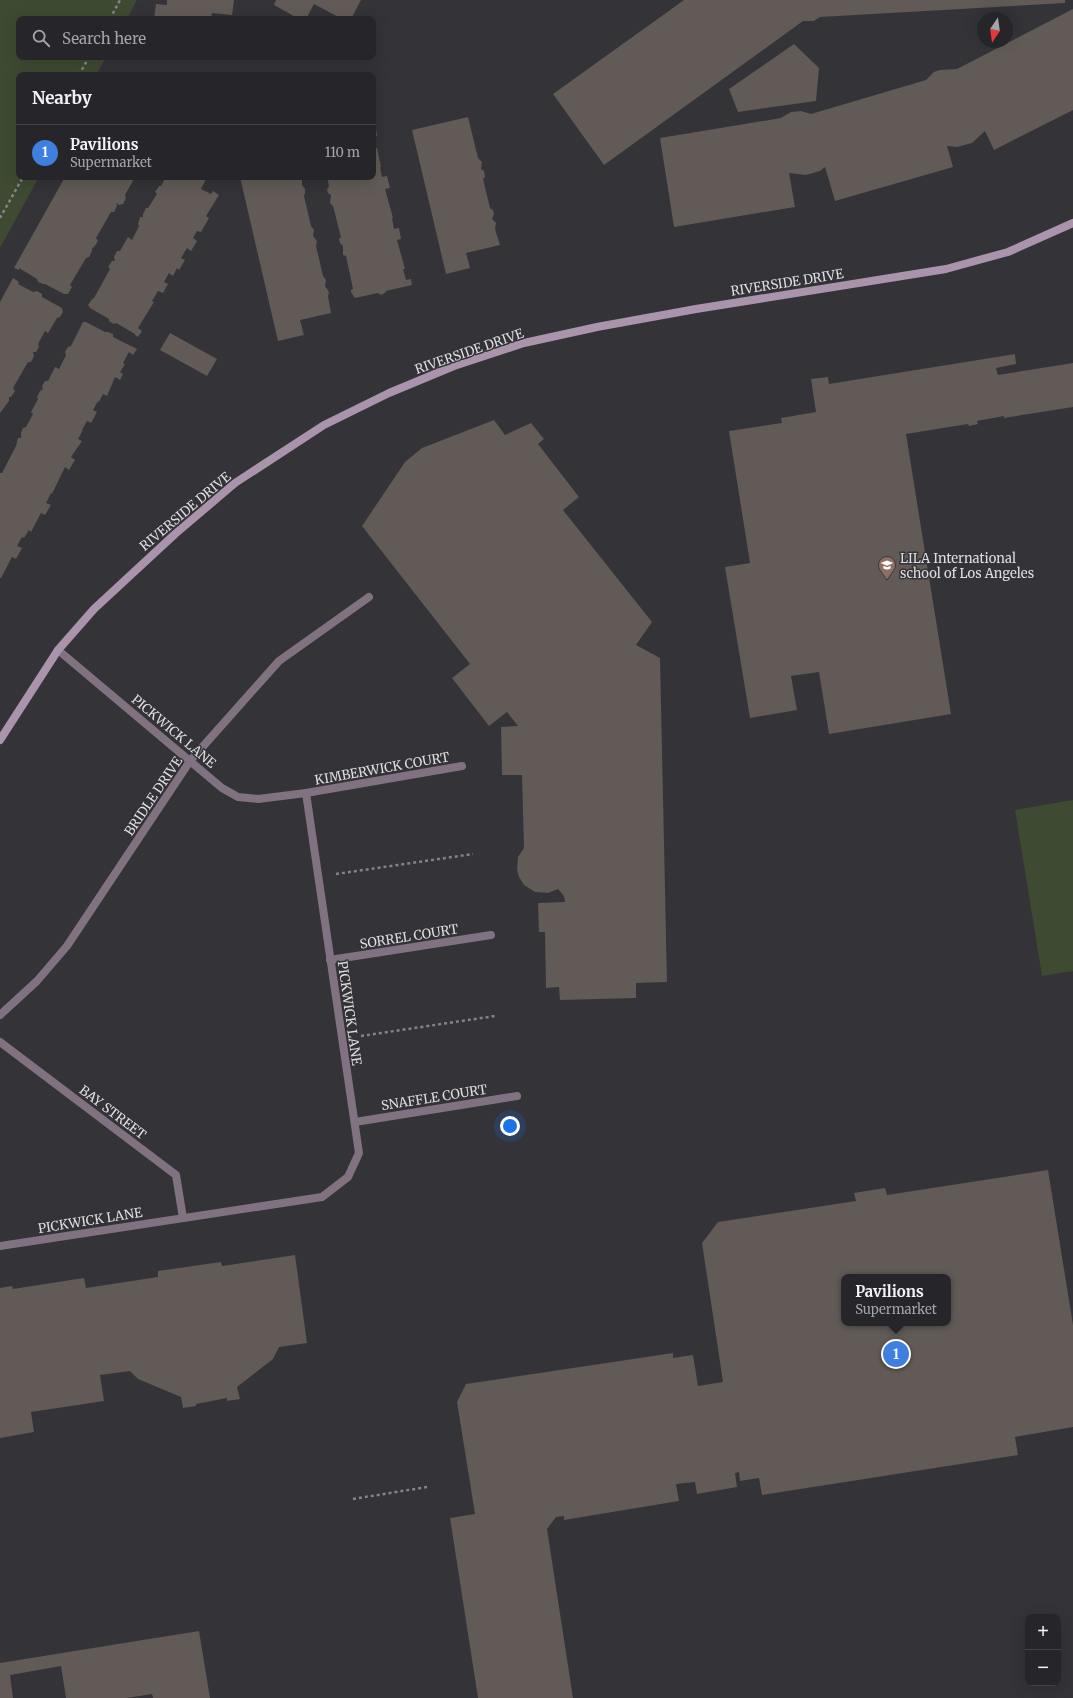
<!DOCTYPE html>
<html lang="en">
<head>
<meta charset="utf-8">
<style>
  :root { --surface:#26262a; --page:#323236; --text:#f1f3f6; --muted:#a4a5a8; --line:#424347; --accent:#b5acf8 }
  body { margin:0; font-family:Merriweather,serif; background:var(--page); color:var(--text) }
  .controls { position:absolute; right:12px; bottom:12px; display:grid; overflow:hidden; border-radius:8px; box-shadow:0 4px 16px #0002 }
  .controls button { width:36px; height:36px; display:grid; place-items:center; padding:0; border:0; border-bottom:1px solid var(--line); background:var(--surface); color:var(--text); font:20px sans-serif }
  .compass { position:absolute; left:977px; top:12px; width:36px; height:36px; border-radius:50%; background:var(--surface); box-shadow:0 4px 16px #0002; rotate:193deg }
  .you { position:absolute; left:510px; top:1126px; width:14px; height:14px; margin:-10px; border:3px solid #fff; border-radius:50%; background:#1a73e8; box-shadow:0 0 0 6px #1a73e833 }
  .badge { display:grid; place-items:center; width:26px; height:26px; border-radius:50%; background:var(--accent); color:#fff; font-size:13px; font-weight:700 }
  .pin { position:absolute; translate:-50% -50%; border:2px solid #fff; box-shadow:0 1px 4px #0006 }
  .popup { position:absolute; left:841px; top:1274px; width:110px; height:52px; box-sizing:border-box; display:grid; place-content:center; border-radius:8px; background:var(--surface); filter:drop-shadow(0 1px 3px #0005); font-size:13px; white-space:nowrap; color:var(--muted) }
  .popup b { font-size:15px; color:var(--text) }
  .popup::after { content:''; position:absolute; left:50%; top:100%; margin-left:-8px; border:8px solid transparent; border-top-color:var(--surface) }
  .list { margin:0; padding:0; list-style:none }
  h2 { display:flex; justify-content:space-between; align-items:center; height:52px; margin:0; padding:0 16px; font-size:17px }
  h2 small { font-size:13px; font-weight:400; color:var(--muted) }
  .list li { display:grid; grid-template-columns:26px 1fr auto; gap:12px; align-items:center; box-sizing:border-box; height:56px; padding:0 16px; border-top:1px solid var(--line) }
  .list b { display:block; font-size:15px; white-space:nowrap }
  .list p { margin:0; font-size:13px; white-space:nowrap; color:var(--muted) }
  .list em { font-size:13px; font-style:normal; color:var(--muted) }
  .icon { flex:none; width:22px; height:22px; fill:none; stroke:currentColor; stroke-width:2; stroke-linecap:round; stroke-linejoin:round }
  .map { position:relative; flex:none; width:1073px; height:1698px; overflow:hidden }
  .search { position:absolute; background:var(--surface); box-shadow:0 4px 16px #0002; left:16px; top:16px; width:360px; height:44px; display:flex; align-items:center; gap:10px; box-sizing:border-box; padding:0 14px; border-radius:8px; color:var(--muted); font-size:15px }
  .panel { position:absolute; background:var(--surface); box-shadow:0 4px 16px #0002; left:16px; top:72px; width:360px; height:108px; border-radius:8px }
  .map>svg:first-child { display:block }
  .green { fill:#3e4a32 }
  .building { fill:#615a57; fill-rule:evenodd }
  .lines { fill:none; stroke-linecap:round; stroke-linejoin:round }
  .path { stroke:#848488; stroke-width:2.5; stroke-dasharray:3 3; stroke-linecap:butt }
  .minor { stroke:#807281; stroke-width:8 }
  .secondary { stroke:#aa94ac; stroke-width:8 }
  .labels { text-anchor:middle; stroke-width:3; stroke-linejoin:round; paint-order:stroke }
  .street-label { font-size:13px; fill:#dedee1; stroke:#333338 }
  .poi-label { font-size:13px; fill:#dedee1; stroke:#333338; text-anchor:start }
</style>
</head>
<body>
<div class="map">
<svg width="1073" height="1698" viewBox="0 0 1073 1698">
  <rect width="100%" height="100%" fill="#333338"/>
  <g class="green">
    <polygon points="0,0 137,0 127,19 19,19 19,57 106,57 96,75 19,75 19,177 39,177 0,248"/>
    <polygon points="1073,800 1073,971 1042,976 1015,810"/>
  </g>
  <g class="building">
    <polygon points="167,0 234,0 232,15 212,13 211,19 154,19 156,4 167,5"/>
    <polygon points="276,0 361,0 351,19 342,19 314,4 306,19 299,19 274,5"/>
    <polygon points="684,0 1065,0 1065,3 820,17 814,21 803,21 604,165 553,94"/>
    <polygon points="1073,9 1073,110 994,150 985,131 972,143 957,147 947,146 953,167 835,201 825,167 820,171 806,175 789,173 795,207 674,227 660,138 781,118 791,112 801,111 811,114 926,80 934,72 940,70 957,69"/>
    <polygon points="794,44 819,68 816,101 738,112 729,89"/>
    <polygon points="468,117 478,158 482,162 481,169 484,171 485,177 483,179 490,208 493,210 494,214 492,219 496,223 495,229 500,245 466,253 470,268 446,274 412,130"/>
    <polygon points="373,129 376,129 377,136 373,137"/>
    <polygon points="374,142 375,149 377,148 381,167 380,167 382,177 387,176 390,188 385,189 393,218 392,218 394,229 399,228 401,239 397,240 405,269 403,269 406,280 411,279 412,285 386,291 385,293 381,295 378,293 355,298 351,292 351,290 353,289 346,256 343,255 343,246 340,243 339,239 341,237 333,206 330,203 331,195 328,193 327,190 329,186 327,177 373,177"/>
    <polygon points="65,177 135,177 125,195 126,198 123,204 119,205 116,203 117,206 114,212 111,212 96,238 98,241 94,247 92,248 92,251 89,257 86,258 70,285 72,287 68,294 64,294 45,284 43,284 38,282 37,279 19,268 19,270 14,268"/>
    <polygon points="166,177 207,177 201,189 211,194 213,191 219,195 206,216 209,218 201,232 197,231 193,238 197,241 191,251 187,248 181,258 185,260 179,270 177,268 173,276 169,273 164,282 168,284 163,293 158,291 152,301 154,302 138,328 142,331 138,337 135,335 135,334 116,323 114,324 109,321 109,319 90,308 88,305 92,299 94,298 110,269 108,267 112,261 115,261 114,257 117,251 120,251 128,237 132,240 139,226 138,224 140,217 143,217 143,214 146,208 148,208 157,194 155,192 159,186 161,186"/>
    <polygon points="240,177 301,177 302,178 302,185 305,189 305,193 304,196 311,226 314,230 313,236 317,241 316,246 323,276 326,280 325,286 329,292 328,296 331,313 300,320 304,335 278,341"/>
    <polygon points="13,278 19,282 18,284 33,292 37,291 42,294 42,297 62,308 63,312 60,317 57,318 48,333 45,331 38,344 39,347 36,352 33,352 34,356 31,362 28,362 13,388 15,391 11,397 9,397 9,401 0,413 0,302"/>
    <polygon points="83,322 86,322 105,332 108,332 113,334 113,337 137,349 133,355 129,352 123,363 125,364 120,372 123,374 120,380 115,377 107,396 103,394 99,402 98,401 93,410 97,412 91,423 87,421 82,430 83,430 78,439 82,441 71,457 75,460 69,470 65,467 52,494 51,493 46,503 51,505 45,515 41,513 31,532 29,530 24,538 22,537 17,546 22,548 16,559 12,557 1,578 0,578 0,473 2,473 16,446 18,438 21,438 21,433 23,428 26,427 33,414 31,412 38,399 37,397 40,391 43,389 42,386 45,381 48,381 55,367 59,369 66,355 65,352 68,347 71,346"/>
    <polygon points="170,333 217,359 207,376 160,350"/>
    <polygon points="1015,354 1016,364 996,368 998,375 1073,363 1073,407 1004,418 1004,416 977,421 978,424 969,426 968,424 906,434 951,714 829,734 819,672 791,676 797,710 750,718 725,567 750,563 729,431 782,423 781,418 816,412 811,379 828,377 829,384"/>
    <polygon points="494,420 505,435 531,423 544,439 538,444 579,497 563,510 652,622 636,645 660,658 667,982 636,983 636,998 560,1000 559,987 546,988 545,932 539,932 538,903 565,902 564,896 558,889 548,893 535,892 524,885 519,877 517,870 518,857 524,848 522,775 502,775 501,727 518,726 507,712 489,726 452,678 470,664 362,526 405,462 422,448"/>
    <path d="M 1048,1170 L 1073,1325 L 1073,1427 L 1015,1437 L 1018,1455 L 762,1495 L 759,1478 L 740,1481 L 739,1472 L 735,1473 L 737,1487 L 697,1494 L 695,1482 L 676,1484 L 679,1501 L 564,1520 L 564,1516 L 556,1517 L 547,1529 L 573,1698 L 478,1698 L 450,1518 L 475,1514 L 457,1402 L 466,1384 L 673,1353 L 673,1358 L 693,1355 L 698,1386 L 723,1382 L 702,1243 L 718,1222 L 856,1201 L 854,1193 L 885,1188 L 887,1195 ZM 844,1277 L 948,1277 L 948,1323 L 844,1323 Z"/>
    <polygon points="295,1255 307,1343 279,1347 273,1359 237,1387 240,1399 227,1401 227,1398 196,1404 196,1406 183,1408 181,1397 138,1379 130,1371 100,1375 104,1401 31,1412 34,1432 0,1438 0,1288 12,1286 13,1289 84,1278 86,1288 158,1277 158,1271 221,1262 222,1266"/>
    <polygon points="199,1631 210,1698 153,1698 152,1694 127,1698 66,1698 61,1666 10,1675 13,1698 0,1698 0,1663"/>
  </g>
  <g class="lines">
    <g class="path">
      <polyline points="110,19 120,0"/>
      <polyline points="79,75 89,57"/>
      <polyline points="0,218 23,177"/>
      <polyline points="336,874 473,854"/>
      <polyline points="361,1036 495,1016"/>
      <polyline points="353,1499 427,1487"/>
    </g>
    <g class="minor">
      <polyline points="306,793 462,766"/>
      <polyline points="330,960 491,935"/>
      <polyline points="0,1015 37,981 67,946 190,761 279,661 369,597"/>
      <polyline points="0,1042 176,1175 183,1218"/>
      <polyline points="355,1122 517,1096"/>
      <polyline points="0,1246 322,1197 348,1177 359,1153 306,793 258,799 238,797 222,788 58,650"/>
    </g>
    <polyline class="secondary" points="0,740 58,650 94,609 175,534 235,483 324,425 389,393 454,366 524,343 597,327 696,309 946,269 1008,252 1073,223"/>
  </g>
  <defs>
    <symbol id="school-pin" viewBox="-11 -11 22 30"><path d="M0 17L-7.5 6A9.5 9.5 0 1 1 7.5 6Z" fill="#8d6e63" stroke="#333338"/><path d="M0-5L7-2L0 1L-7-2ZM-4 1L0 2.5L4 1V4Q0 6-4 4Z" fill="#fff"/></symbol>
  </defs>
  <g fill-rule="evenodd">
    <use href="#school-pin" x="877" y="555" width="20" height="27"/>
  </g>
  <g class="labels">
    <g class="street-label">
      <text transform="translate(787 282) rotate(-9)" y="5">RIVERSIDE DRIVE</text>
      <text transform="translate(469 351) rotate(-19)" y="5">RIVERSIDE DRIVE</text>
      <text transform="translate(185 511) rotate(-40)" y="5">RIVERSIDE DRIVE</text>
      <text transform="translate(174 731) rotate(40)" y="5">PICKWICK LANE</text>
      <text transform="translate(382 768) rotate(-10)" y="5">KIMBERWICK COURT</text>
      <text transform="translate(153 796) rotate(-56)" y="5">BRIDLE DRIVE</text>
      <text transform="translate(409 936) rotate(-9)" y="5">SORREL COURT</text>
      <text transform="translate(350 1013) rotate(82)" y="5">PICKWICK LANE</text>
      <text transform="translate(434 1097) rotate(-9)" y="5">SNAFFLE COURT</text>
      <text transform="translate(113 1112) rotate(37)" y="5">BAY STREET</text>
      <text transform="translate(90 1220) rotate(-9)" y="5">PICKWICK LANE</text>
    </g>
    <g class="poi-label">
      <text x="900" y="563">LILA International<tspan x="900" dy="15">school of Los Angeles</tspan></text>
    </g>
  </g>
</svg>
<div class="controls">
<button>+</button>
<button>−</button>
</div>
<svg class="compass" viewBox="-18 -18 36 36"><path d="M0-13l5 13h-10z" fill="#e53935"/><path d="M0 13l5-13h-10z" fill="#a4a5a8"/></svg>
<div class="you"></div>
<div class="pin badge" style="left:896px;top:1354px;background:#3f7fe0">1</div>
<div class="popup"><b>Pavilions</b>Supermarket</div>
<div class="search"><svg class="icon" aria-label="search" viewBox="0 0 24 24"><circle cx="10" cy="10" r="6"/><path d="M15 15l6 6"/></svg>Search here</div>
<section class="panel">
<h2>Nearby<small></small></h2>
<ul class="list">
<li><span class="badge" style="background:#3f7fe0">1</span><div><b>Pavilions</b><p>Supermarket</p></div><em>110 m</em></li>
</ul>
</section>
</div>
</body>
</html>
